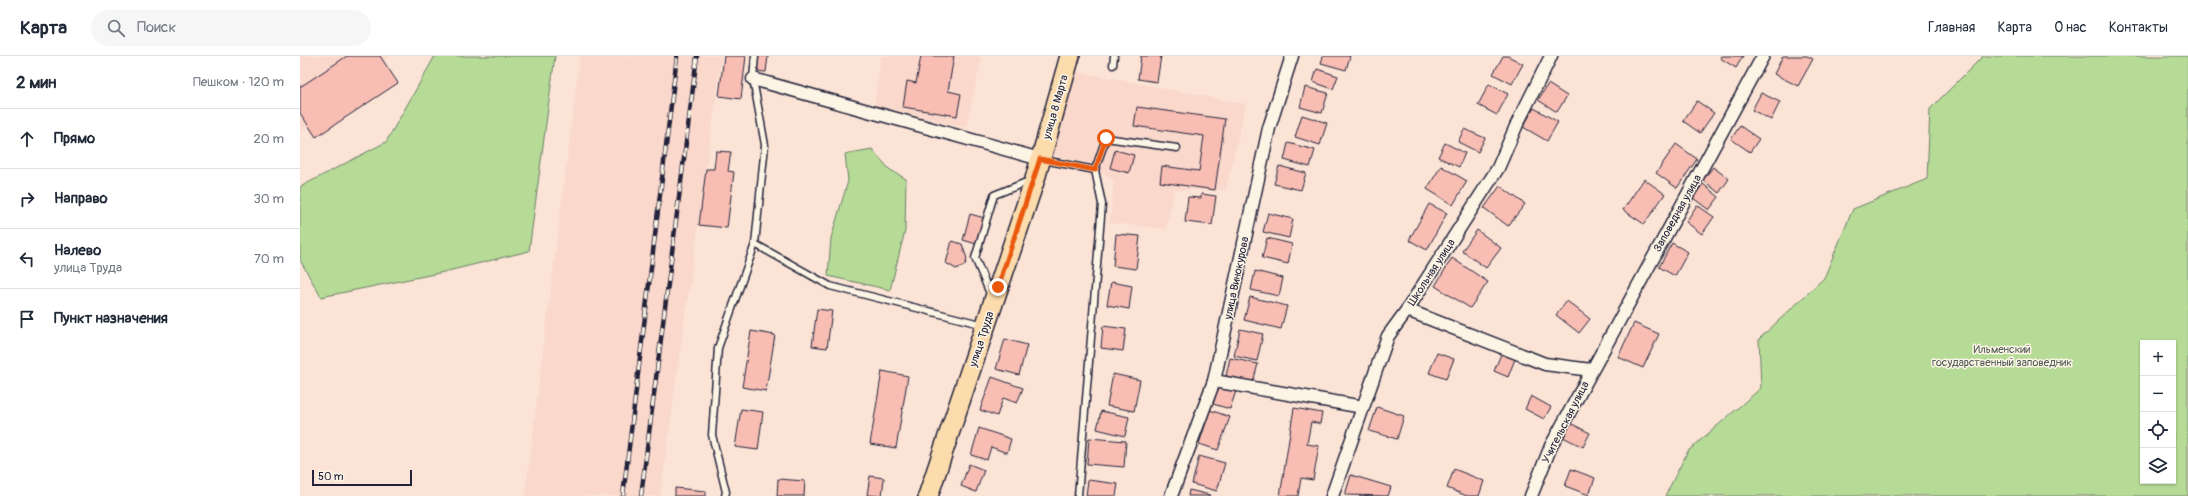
<!DOCTYPE html>
<html lang="ru">
<head>
<meta charset="utf-8">
<style>
  :root { --surface:#fff; --page:#f6f6f7; --text:#1f2937; --muted:#747a83; --line:#e0e1e3 }
  body { margin:0; font-family:Pangolin,sans-serif; background:var(--page); color:var(--text) }
  .controls { position:absolute; right:12px; bottom:12px; display:grid; overflow:hidden; border-radius:0px; box-shadow:0 1px 3px #0004 }
  .controls button { width:36px; height:36px; display:grid; place-items:center; padding:0; border:0; border-bottom:1px solid var(--line); background:var(--surface); color:var(--text); font:20px sans-serif }
  .scale { position:absolute; left:12px; bottom:10px; width:100px; box-sizing:border-box; padding-left:4px; border:2px solid #22223b; border-top:0; font-size:11px; line-height:14px; white-space:nowrap; color:#22223b; -webkit-text-stroke:3px #fcf5e5; paint-order:stroke }
  .stop { position:absolute; width:12px; height:12px; margin:-9px; border:3px solid #ea580c; border-radius:50%; background:#fff }
  .stop.end { background:#ea580c; border-color:#fff; box-shadow:0 1px 4px #0008 }
  .list { margin:0; padding:0; list-style:none }
  h2 { display:flex; justify-content:space-between; align-items:center; height:52px; margin:0; padding:0 16px; font-size:17px }
  h2 small { font-size:13px; font-weight:400; color:var(--muted) }
  .list li { display:grid; grid-template-columns:26px 1fr auto; gap:12px; align-items:center; box-sizing:border-box; height:60px; padding:0 16px; border-top:1px solid var(--line) }
  .list b { display:block; font-size:15px; white-space:nowrap }
  .list p { margin:0; font-size:13px; white-space:nowrap; color:var(--muted) }
  .list em { font-size:13px; font-style:normal; color:var(--muted) }
  .icon { flex:none; width:22px; height:22px; fill:none; stroke:currentColor; stroke-width:2; stroke-linecap:round; stroke-linejoin:round }
  .map { position:relative; flex:none; width:1888px; height:440px; overflow:hidden }
  header { display:flex; align-items:center; gap:24px; box-sizing:border-box; height:56px; padding:0 20px; background:var(--surface); border-bottom:1px solid var(--line) }
  header strong { font-size:19px }
  nav { display:flex; gap:22px; margin-inline-start:auto; font-size:14px }
  .search { width:280px; height:36px; background:var(--page); display:flex; align-items:center; gap:10px; box-sizing:border-box; padding:0 14px; border-radius:22px; color:var(--muted); font-size:15px }
  main { display:flex }
  aside { flex:1; background:var(--surface) }
  .map>svg:first-child { display:block }
  .built { fill:#fad8cc }
  .green { fill:#b5db96; stroke:#6c7e68; fill-rule:evenodd }
  .building { fill:#f8bdb3; stroke:#22223b }
  .lines { fill:none; stroke-linecap:round; stroke-linejoin:round }
  .lane-casing { stroke:#22223b; stroke-width:9 }
  .street-casing { stroke:#22223b; stroke-width:15 }
  .primary-casing { stroke:#22223b; stroke-width:22 }
  .lane { stroke:#fcf5e5; stroke-width:6 }
  .street { stroke:#fcf5e5; stroke-width:12 }
  .primary { stroke:#fcdcac; stroke-width:19 }
  .rail-casing { stroke:#22223b; stroke-width:4.5 }
  .rail { stroke:#fcf5e5; stroke-width:3; stroke-dasharray:9; stroke-linecap:butt }
  .route { stroke:#ea580c; stroke-width:5 }
  .labels { text-anchor:middle; stroke-width:3; stroke-linejoin:round; paint-order:stroke }
  .street-label { font-size:11px; fill:#22223b; stroke:#fcf5e5 }
  .park-label { font-size:11px; fill:#4e5a56; stroke:#fcf5e5 }
</style>
</head>
<body>
<header>
<strong>Карта</strong>
<div class="search"><svg class="icon" aria-label="search" viewBox="0 0 24 24"><circle cx="10" cy="10" r="6"/><path d="M15 15l6 6"/></svg>Поиск</div>
<nav><a>Главная</a><a>Карта</a><a>О нас</a><a>Контакты</a></nav>
</header>
<main>
<aside>
<h2>2 мин<small>Пешком · 120 m</small></h2>
<ul class="list">
<li><svg class="icon" aria-label="ahead" viewBox="0 0 24 24"><path d="M12 20V5M6 11l6-6 6 6"/></svg><div><b>Прямо</b></div><em>20 m</em></li>
<li><svg class="icon" aria-label="right" viewBox="0 0 24 24"><path d="M7 20v-9h11M14 6l5 5-5 5"/></svg><div><b>Направо</b></div><em>30 m</em></li>
<li><svg class="icon" aria-label="left" viewBox="0 0 24 24"><path d="M17 20v-9H6M10 6l-5 5 5 5"/></svg><div><b>Налево</b><p>улица Труда</p></div><em>70 m</em></li>
<li><svg class="icon" aria-label="arrive" viewBox="0 0 24 24"><path d="M6 21V4h12l-3 4 3 4H6"/></svg><div><b>Пункт назначения</b></div></li>
</ul>
</aside>
<div class="map">
<svg width="1888" height="440" viewBox="0 0 1888 440">
  <rect width="100%" height="100%" fill="#fbe4d6"/>
  <filter id="ink" filterUnits="userSpaceOnUse"><feTurbulence type="fractalNoise" baseFrequency=".025" numOctaves="2"/><feDisplacementMap in="SourceGraphic" scale="8" xChannelSelector="R" yChannelSelector="G"/><feConvolveMatrix kernelMatrix="1 2 1 2 8 2 1 2 1" color-interpolation-filters="sRGB"/></filter>
  <g filter="url(#ink)">
    <g class="built">
      <polygon points="0,0 90,0 0,76"/>
      <polygon points="280,0 422,0 360,440 225,440"/>
      <polygon points="581,0 679,0 681,4 666,72 574,50"/>
      <polygon points="774,15 946,48 926,134 874,134 866,173 810,167 814,125 790,108 751,98"/>
    </g>
    <g class="green">
      <polygon points="135,0 255,0 229,195 144,216 21,241 0,204 0,131 86,86"/>
      <path d="M 1683,0 L 1888,0 L 1888,440 L 1365,440 L 1388,395 L 1461,332 L 1459,283 L 1524,222 L 1553,153 L 1627,123 L 1630,53 ZM 1843,287 L 1873,287 L 1873,425 L 1843,425 Z"/>
      <polygon points="572,93 589,113 606,123 605,175 590,234 528,220 531,182 548,125 545,98"/>
    </g>
    <g class="building">
      <polygon points="47,0 80,0 98,27 16,81 0,57 0,31"/>
      <polygon points="424,0 446,0 441,43 419,40"/>
      <polygon points="455,0 468,0 466,16 453,15"/>
      <polygon points="621,0 654,0 648,35 661,38 657,60 603,51 607,25 616,27"/>
      <polygon points="841,0 861,0 857,26 838,23"/>
      <polygon points="1023,0 1050,0 1046,14 1021,7"/>
      <polygon points="1203,0 1208,0 1223,8 1212,28 1193,18"/>
      <polygon points="1421,0 1443,0 1436,12 1420,2"/>
      <polygon points="1483,0 1507,0 1513,3 1498,30 1474,18"/>
      <polygon points="1017,13 1038,20 1033,33 1013,26"/>
      <polygon points="1189,28 1208,38 1197,59 1178,49"/>
      <polygon points="1248,28 1267,40 1257,56 1238,44"/>
      <polygon points="1005,31 1028,37 1022,57 1000,51"/>
      <polygon points="1461,37 1480,46 1471,64 1452,54"/>
      <polygon points="1397,45 1414,57 1400,77 1383,65"/>
      <polygon points="837,51 925,63 915,134 860,126 862,110 899,115 904,80 834,70"/>
      <polygon points="1234,52 1258,66 1247,85 1223,71"/>
      <polygon points="1002,59 1027,67 1020,89 995,81"/>
      <polygon points="1440,70 1459,83 1450,96 1431,83"/>
      <polygon points="1164,73 1185,82 1178,96 1158,86"/>
      <polygon points="988,87 1015,94 1010,111 984,104"/>
      <polygon points="1145,87 1165,97 1159,111 1138,101"/>
      <polygon points="1376,88 1397,103 1377,132 1356,117"/>
      <polygon points="815,94 834,99 829,117 810,112"/>
      <polygon points="416,95 431,96 428,115 434,116 427,172 399,169 406,113 414,113"/>
      <polygon points="979,110 1006,117 1001,134 974,128"/>
      <polygon points="1141,110 1167,125 1153,149 1127,133"/>
      <polygon points="1413,111 1429,123 1419,137 1403,124"/>
      <polygon points="1344,123 1365,138 1344,168 1323,154"/>
      <polygon points="1403,128 1419,141 1409,154 1393,142"/>
      <polygon points="1200,130 1225,148 1208,170 1184,152"/>
      <polygon points="901,138 916,140 912,169 885,166 888,141 901,142"/>
      <polygon points="1129,148 1147,157 1127,194 1109,184"/>
      <polygon points="1397,149 1414,161 1402,178 1386,166"/>
      <polygon points="968,157 993,163 989,182 963,176"/>
      <polygon points="670,158 688,163 680,189 663,184"/>
      <polygon points="1177,174 1201,192 1186,212 1162,195"/>
      <polygon points="816,178 840,180 836,213 813,210"/>
      <polygon points="967,182 992,188 988,208 962,202"/>
      <polygon points="652,185 662,188 667,203 665,209 656,213 646,207"/>
      <polygon points="1372,187 1388,196 1375,220 1359,211"/>
      <polygon points="1152,202 1188,226 1170,252 1135,230"/>
      <polygon points="955,215 983,222 979,240 951,234"/>
      <polygon points="811,226 832,230 829,253 807,249"/>
      <polygon points="950,241 987,250 981,273 944,264"/>
      <polygon points="1267,245 1290,263 1279,277 1256,259"/>
      <polygon points="517,253 532,255 527,292 512,290"/>
      <polygon points="1334,267 1359,278 1343,312 1318,301"/>
      <polygon points="803,270 826,273 823,295 801,292"/>
      <polygon points="940,273 963,278 957,305 934,300"/>
      <polygon points="451,275 475,279 466,335 442,331"/>
      <polygon points="705,283 727,289 719,319 696,313"/>
      <polygon points="1137,297 1154,303 1146,323 1129,317"/>
      <polygon points="1201,298 1215,303 1208,321 1194,315"/>
      <polygon points="930,302 958,308 953,326 926,320"/>
      <polygon points="582,315 608,320 596,392 570,388"/>
      <polygon points="813,318 840,324 834,355 807,350"/>
      <polygon points="692,321 723,332 717,347 703,342 697,360 680,354"/>
      <polygon points="918,330 936,335 930,353 913,348"/>
      <polygon points="1231,340 1251,351 1244,363 1225,353"/>
      <polygon points="1077,351 1104,360 1097,383 1069,375"/>
      <polygon points="994,352 1022,357 1020,368 1011,366 1007,388 1019,390 1013,424 1001,422 998,440 980,440"/>
      <polygon points="441,353 463,356 458,394 435,391"/>
      <polygon points="910,354 930,361 918,394 899,388"/>
      <polygon points="801,355 829,361 825,380 797,373"/>
      <polygon points="1270,367 1290,377 1283,391 1263,381"/>
      <polygon points="679,372 711,383 707,397 691,391 687,404 671,399"/>
      <polygon points="789,382 826,385 824,411 787,408"/>
      <polygon points="899,400 925,407 917,435 892,428"/>
      <polygon points="669,408 684,414 676,436 661,430"/>
      <polygon points="1154,413 1184,425 1179,440 1167,440 1147,432"/>
      <polygon points="1271,413 1295,422 1289,439 1265,430"/>
      <polygon points="1051,419 1091,431 1088,440 1045,439"/>
      <polygon points="570,420 584,422 582,440 567,439"/>
      <polygon points="478,423 505,425 504,440 477,440"/>
      <polygon points="788,424 818,428 816,440 786,440"/>
      <polygon points="375,432 406,435 406,440 375,440"/>
      <polygon points="889,434 910,439 910,440 888,440"/>
    </g>
    <g class="lines">
      <defs>
        <g id="lane">
          <polyline points="813,9 814,0"/>
          <polyline points="744,104 795,114 802,148 778,440"/>
          <polyline points="795,114 806,82 877,92"/>
          <polyline points="455,188 530,230 684,269"/>
          <polyline points="691,240 675,202 694,139 729,125"/>
          <polyline points="425,440 426,436 412,379 418,292 455,188 465,89 453,23 455,0"/>
        </g>
        <g id="street">
          <polyline points="453,23 740,103"/>
          <polyline points="1107,254 1245,308 1291,314"/>
          <polyline points="914,325 1063,351"/>
          <polyline points="871,440 914,325 969,72 992,0"/>
          <polyline points="1032,440 1088,280 1107,254 1198,112 1217,68 1251,0"/>
          <polyline points="1231,440 1251,390 1463,0"/>
        </g>
        <polyline id="primary" points="628,440 735,123 770,0"/>
      </defs>
      <use href="#lane" class="lane-casing"/>
      <use href="#street" class="street-casing"/>
      <use href="#primary" class="primary-casing"/>
      <use href="#lane" class="lane"/>
      <use href="#street" class="street"/>
      <use href="#primary" class="primary"/>
      <defs>
        <g id="rail">
          <polyline points="323,440 377,0"/>
          <polyline points="341,440 397,0"/>
        </g>
      </defs>
      <use href="#rail" class="rail-casing"/>
      <use href="#rail" class="rail"/>
    </g>
  </g>
  <g class="lines" filter="url(#ink)">
    <polyline class="route" points="698,231 740,103 795,114 806,82"/>
  </g>
  <g class="labels">
    <g class="street-label">
      <text transform="translate(755 51) rotate(-74)" y="4">улица 8 Марта</text>
      <text transform="translate(1377 157) rotate(-61)" y="4">Заповедная улица</text>
      <text transform="translate(1131 216) rotate(-57)" y="4">Школьная улица</text>
      <text transform="translate(936 222) rotate(-78)" y="4">улица Винокурова</text>
      <text transform="translate(681 283) rotate(-72)" y="4">улица Труда</text>
      <text transform="translate(1265 366) rotate(-63)" y="4">Учительская улица</text>
    </g>
    <g class="park-label">
      <text x="1702" y="297">Ильменский<tspan x="1702" dy="13">государственный заповедник</tspan></text>
    </g>
  </g>
</svg>
<div class="controls">
<button>+</button>
<button>−</button>
<button><svg class="icon" aria-label="locate" viewBox="0 0 24 24"><circle cx="12" cy="12" r="6"/><path d="M12 2v4M12 18v4M2 12h4M18 12h4"/></svg></button>
<button><svg class="icon" aria-label="layers" viewBox="0 0 24 24"><path d="M12 4l9 5-9 5-9-5zM3 14l9 5 9-5"/></svg></button>
</div>
<div class="scale">50 m</div>
<div class="stop" style="left:806px;top:82px"></div>
<div class="stop end" style="left:698px;top:231px"></div>
</div>
</main>
</body>
</html>
